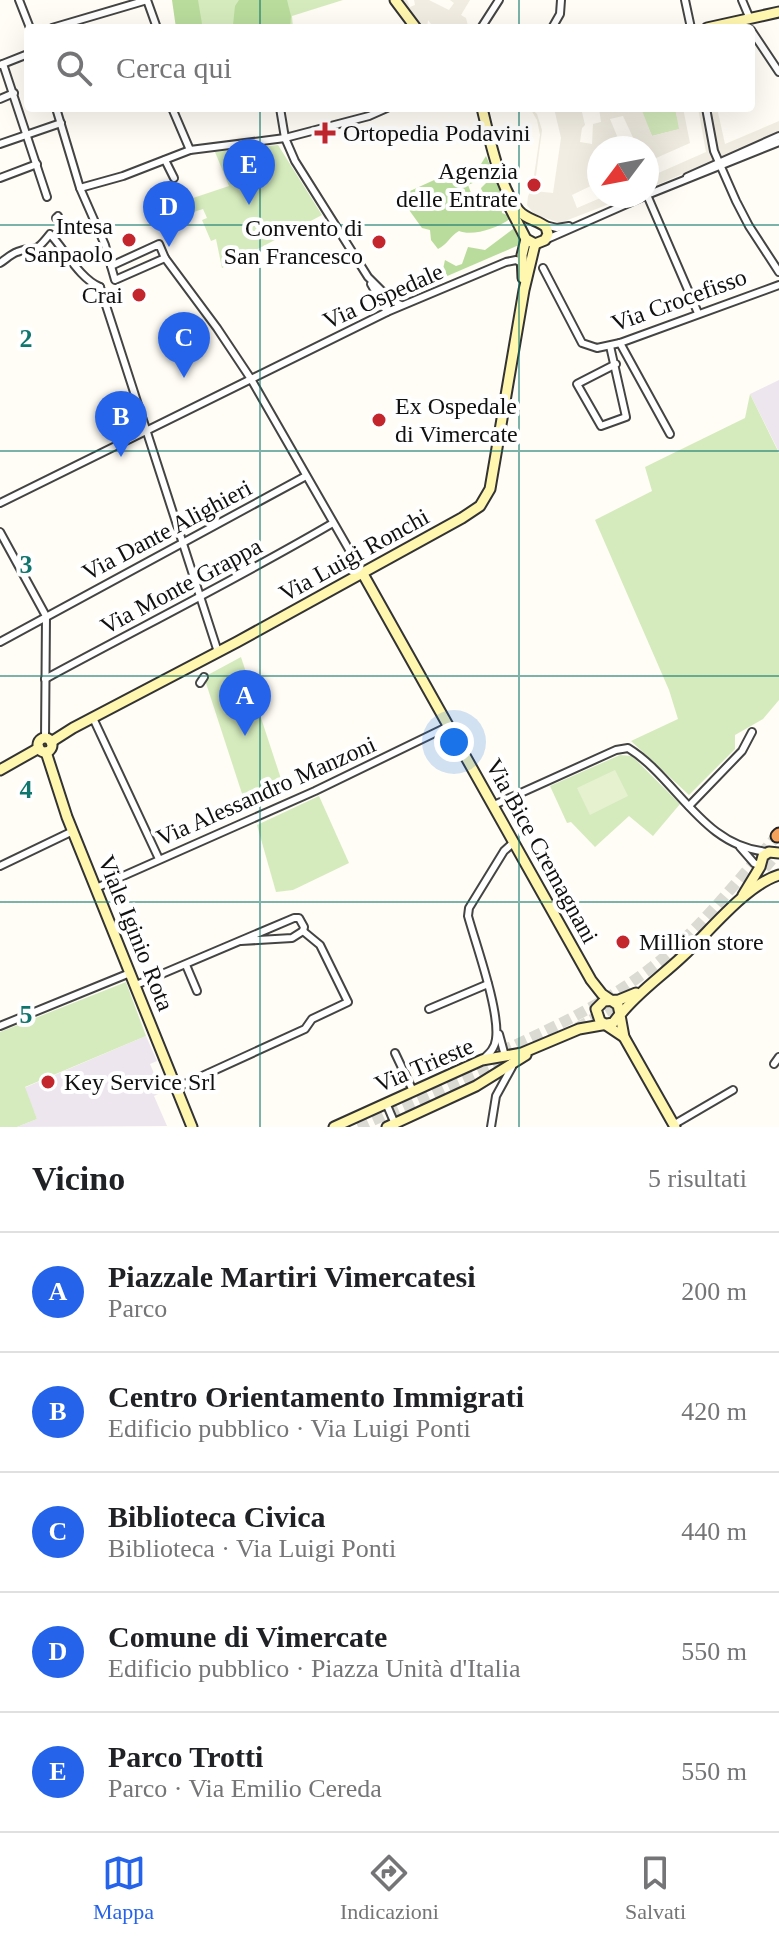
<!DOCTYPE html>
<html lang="it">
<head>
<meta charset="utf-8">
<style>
  :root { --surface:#fff; --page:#f2f2f2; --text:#202124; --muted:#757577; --line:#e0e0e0; --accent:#2563eb }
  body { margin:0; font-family:"Times New Roman",serif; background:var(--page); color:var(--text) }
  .compass { position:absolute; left:587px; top:136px; width:72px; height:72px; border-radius:50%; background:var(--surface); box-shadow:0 8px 32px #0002; rotate:238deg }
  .you { position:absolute; left:454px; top:742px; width:28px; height:28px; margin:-20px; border:6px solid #fff; border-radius:50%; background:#1a73e8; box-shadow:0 0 0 12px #1a73e833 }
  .badge { display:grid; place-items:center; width:52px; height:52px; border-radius:50%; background:var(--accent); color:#fff; font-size:26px; font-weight:700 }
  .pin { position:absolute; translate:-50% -66px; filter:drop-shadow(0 2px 4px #0008) }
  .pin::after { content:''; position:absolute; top:42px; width:28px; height:24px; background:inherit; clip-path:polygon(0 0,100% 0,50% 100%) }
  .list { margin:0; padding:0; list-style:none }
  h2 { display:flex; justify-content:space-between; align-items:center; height:104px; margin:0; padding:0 32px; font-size:34px }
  h2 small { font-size:26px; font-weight:400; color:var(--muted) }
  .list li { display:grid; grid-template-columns:52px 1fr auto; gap:24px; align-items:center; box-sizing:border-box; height:120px; padding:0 32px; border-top:2px solid var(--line) }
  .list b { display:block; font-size:30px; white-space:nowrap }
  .list p { margin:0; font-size:26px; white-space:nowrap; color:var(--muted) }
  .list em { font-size:26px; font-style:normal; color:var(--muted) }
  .icon { flex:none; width:44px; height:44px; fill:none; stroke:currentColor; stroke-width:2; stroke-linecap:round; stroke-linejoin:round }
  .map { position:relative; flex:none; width:779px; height:1127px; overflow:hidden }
  .search { position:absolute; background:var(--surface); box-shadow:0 8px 32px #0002; left:24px; right:24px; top:24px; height:88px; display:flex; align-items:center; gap:20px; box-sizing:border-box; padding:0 28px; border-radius:8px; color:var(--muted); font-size:30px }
  .sheet { height:704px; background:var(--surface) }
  nav { display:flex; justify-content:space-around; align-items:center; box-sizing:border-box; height:112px; border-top:2px solid var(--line); background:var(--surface); font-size:22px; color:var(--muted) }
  nav a { display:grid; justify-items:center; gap:4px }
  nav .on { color:var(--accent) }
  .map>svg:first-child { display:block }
  .industrial { fill:#eee6ef }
  .green { fill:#d5ebbd }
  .forest { fill:#b9dc9c }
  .pitch { fill:#e6f2cf }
  .plaza { fill:#f1ede2 }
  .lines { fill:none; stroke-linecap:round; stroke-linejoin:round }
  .highway-tunnel { stroke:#dbdad3; stroke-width:11; stroke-dasharray:11 5.5; stroke-linecap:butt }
  .street-casing { stroke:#444; stroke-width:10 }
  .secondary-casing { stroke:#333; stroke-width:13 }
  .highway-casing { stroke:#222; stroke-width:15 }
  .street { stroke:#fff; stroke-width:6 }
  .secondary { stroke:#fff6b0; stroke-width:9 }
  .highway { stroke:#f5a25d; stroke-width:11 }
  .grid { fill:none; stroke:#0f766e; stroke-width:2; stroke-opacity:0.55 }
  .poi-dot { fill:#c4262e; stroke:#fff; stroke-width:3 }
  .labels { text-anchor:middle; stroke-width:8; stroke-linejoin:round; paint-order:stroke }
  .poi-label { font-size:24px; fill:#111; stroke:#fff; text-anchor:start }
  .street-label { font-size:24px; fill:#111; stroke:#fff }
  .grid-label { font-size:26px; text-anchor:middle; font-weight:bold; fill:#0f766e; stroke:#fff; stroke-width:8; stroke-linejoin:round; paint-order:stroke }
</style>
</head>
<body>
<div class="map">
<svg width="779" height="1127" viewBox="0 0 779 1127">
  <rect width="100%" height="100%" fill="#fffdf5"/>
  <g class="industrial">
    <polygon points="779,380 779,452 750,394"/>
    <polygon points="146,1036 157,1061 150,1064 162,1092 154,1096 167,1126 17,1127 37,1119 24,1088"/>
  </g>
  <g class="green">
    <polygon points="180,0 343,0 292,16 293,28 178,28"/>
    <polygon points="675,108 680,129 652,136 640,109"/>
    <polygon points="278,145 322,215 222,268 216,239 211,241 202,220 207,218 203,209 187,214 182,201 190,196 193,198 229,186 215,152"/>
    <polygon points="750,394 779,453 779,700 763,719 735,735 735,749 689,795 631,741 678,719 669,690 595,520 652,491 645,467 745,418"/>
    <polygon points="241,657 286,794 247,809 204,677"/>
    <polygon points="620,755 632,756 680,804 653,836 629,816 595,847 571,822 567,823 550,786"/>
    <polygon points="319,796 349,863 293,890 276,892 257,825"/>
    <polygon points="126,982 146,1036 25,1087 37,1119 17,1127 0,1127 0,1032"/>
  </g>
  <g class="forest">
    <polygon points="172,0 198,0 202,24 199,28 176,28"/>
    <polygon points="239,0 287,0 291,16 290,28 255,28 257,25 240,28 233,25 235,6"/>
    <path d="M 486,156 L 504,197 L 501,203 L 502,213 L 512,217 C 501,227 473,237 459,231 C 450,236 448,244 438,249 L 431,240 L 430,230 L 422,228 L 399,196 L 465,166 L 477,177 L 475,182 L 468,185 L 473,198 L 462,196 L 457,199 L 457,207 L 465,207 L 474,201 L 486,206 L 492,201 L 483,195 L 481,188 L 490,179 L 482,174 L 481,164 Z"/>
    <polygon points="517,226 522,240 519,245 445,277 443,269 445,260 456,266 462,264 468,247 485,250"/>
  </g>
  <polygon class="pitch" points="615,770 628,796 590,815 577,788"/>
  <g class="plaza">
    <polygon points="403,0 407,0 410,7 415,5 414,0 429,0 449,10 454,3 450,0 470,0 461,15 466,18 468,26 476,24 477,28 496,0 479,28 454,28 455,26 434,28 428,20 427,28 423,28 418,22 415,24"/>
    <polygon points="530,108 537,114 542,130 534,191 553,193 561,138 554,108 581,108 585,125 582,128 580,142 592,144 593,124 601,122 599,108 641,108 652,136 679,129 675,108 683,108 690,143 647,162 647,148 638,148 623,116 610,119 622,148 599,148 599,182 572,195 577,208 605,196 630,196 560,223 534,214 527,205 528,196 532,189 540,135 537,120"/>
    <polygon points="698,108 703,108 713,161 647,189 647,178 706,152"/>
    <polygon points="708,108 717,108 725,144 779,121 779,133 722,157 717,150"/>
  </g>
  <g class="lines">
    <g class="highway-tunnel">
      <polyline points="754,881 779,851"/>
      <polyline points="577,1028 625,1001"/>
      <path d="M 486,1058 C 550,1030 615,1000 668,954 C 708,919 742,875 777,836"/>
      <polyline points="358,1127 522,1054"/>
    </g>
    <defs>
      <g id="street">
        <polyline points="19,0 30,28"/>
        <polyline points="147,0 157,28"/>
        <polyline points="685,0 691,28"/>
        <polyline points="742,0 750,19"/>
        <polyline points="52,28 147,0"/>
        <polyline points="481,28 499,0"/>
        <polyline points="552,28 560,14 561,0"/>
        <polyline points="751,30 779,72"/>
        <polyline points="3,64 47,197"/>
        <polyline points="0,65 28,54"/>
        <polyline points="0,99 14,93"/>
        <polyline points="56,108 80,188 105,245 115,280 165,258"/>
        <polyline points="172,108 190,150"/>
        <polyline points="280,108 285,138 295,161 368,277 392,301 401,305"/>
        <polyline points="706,108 714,151 736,201 749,226 779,272"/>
        <polyline points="0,144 61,123"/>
        <polyline points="165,160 174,178"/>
        <polyline points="687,177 779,136"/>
        <polyline points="0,178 37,164"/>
        <polyline points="80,188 123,176 190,150 285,138 369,116 387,108"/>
        <polyline points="647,195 779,142"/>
        <polyline points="647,195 698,313"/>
        <polyline points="56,218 58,216"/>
        <polyline points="545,225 557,228 569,226"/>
        <polyline points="545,240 645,196"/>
        <path d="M 0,263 C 5,260 11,254 17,252 C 37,244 32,257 50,234 C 65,250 80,279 100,287"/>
        <polyline points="111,266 159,244 165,258 217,328 251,379 363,574"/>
        <polyline points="543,268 582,343 597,348 620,343 779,285"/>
        <polyline points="371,284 387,312"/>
        <polyline points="100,287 218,652"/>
        <polyline points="620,343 670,434"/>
        <polyline points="610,346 626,417 601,426 577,384 616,364"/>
        <polyline points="0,503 387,312 506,262 516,260 522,263"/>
        <polyline points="0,532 46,616 45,739"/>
        <polyline points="0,642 306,476"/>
        <path d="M 45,679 C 141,627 239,578 333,523"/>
        <polyline points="200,683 204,677"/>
        <polyline points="93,718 159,859"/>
        <path d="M 494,805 L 616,750 L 628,748 C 677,778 702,847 768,852"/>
        <polyline points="689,806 742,751 752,732"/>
        <polyline points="740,847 754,863 760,866"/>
        <polyline points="0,866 73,831"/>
        <polyline points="96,888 315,791 449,726"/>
        <polyline points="186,965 197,991"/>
        <polyline points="136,985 294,918 299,918 304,927 303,931 292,938 241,941"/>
        <polyline points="429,1009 488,984"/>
        <polyline points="0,1026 130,973"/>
        <polyline points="499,1034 505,1056"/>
        <polyline points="395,1053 413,1091"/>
        <path d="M 483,1059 C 490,1053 495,1048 496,1039 C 500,1011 476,945 468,916 L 469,908 L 504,851 L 514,842"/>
        <polyline points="774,1064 779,1057"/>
        <polyline points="176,1088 305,1029 312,1019 348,1002 320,945 303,931"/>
        <polyline points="386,1103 395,1124"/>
        <polyline points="673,1125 733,1090"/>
        <polyline points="491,1127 496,1096 512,1067"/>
      </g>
      <g id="secondary">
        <polyline points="395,0 416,28"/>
        <polyline points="707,28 779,12"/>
        <path d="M 482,108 C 489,137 500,189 519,211 C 527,220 538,220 546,227 L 548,234 L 545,240 L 535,244"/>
        <polyline points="509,206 526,239 535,244"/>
        <polyline points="523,278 522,255 526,239"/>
        <circle cx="45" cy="745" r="7"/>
        <polyline points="51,742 73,728 237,642 462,518 480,506 490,489 524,290 535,244"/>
        <polyline points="46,752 67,817 192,1127"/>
        <polyline points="0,770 39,748"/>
        <polyline points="743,895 760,867 763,856 769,852 779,853"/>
        <polyline points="624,1037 600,1021 596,1009 604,1001 619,1000 636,993"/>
        <polyline points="334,1127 482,1060 522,1053 579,1029 613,1023 620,1014 618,1005 602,994 591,980 363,574"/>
        <polyline points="387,1127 476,1086 526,1055"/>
        <path d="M 675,1127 L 624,1037 L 620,1015 C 638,992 662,976 684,955 C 710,931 746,885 779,875"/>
      </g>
      <polyline id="highway" points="777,836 779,834"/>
    </defs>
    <use href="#street" class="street-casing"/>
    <use href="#secondary" class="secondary-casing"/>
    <use href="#highway" class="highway-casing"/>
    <use href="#street" class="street"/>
    <use href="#secondary" class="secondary"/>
    <use href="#highway" class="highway"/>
  </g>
  <path class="grid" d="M 260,0 L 260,28M 519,0 L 519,28M 260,108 L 260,1127M 519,108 L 519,1127M 0,225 L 779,225M 0,451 L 779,451M 0,676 L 779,676M 0,902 L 779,902"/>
  <g class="poi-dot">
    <path d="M321 121h8v8h8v8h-8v8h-8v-8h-8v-8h8z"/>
    <circle cx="534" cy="185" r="8"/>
    <circle cx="129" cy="240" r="8"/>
    <circle cx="379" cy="242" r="8"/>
    <circle cx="139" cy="295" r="8"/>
    <circle cx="379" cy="420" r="8"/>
    <circle cx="623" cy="942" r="8"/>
    <circle cx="48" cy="1082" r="8"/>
  </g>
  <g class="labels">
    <g class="poi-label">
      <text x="343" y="141">Ortopedia Podavini</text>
      <text x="518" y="179" text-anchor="end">Agenzia<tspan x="518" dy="28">delle Entrate</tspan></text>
      <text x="113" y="234" text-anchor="end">Intesa<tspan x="113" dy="28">Sanpaolo</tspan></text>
      <text x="363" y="236" text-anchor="end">Convento di<tspan x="363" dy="28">San Francesco</tspan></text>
      <text x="123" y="303" text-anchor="end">Crai</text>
      <text x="395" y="414">Ex Ospedale<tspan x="395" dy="28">di Vimercate</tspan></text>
      <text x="639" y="950">Million store</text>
      <text x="64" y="1090">Key Service Srl</text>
    </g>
    <g class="street-label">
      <text transform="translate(383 296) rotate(-24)" y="8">Via Ospedale</text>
      <text transform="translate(679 300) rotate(-20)" y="8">Via Crocefisso</text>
      <text transform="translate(167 530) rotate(-28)" y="8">Via Dante Alighieri</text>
      <text transform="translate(354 555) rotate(-29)" y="8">Via Luigi Ronchi</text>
      <text transform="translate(181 586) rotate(-28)" y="8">Via Monte Grappa</text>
      <text transform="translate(266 791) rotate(-24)" y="8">Via Alessandro Manzoni</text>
      <text transform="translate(542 851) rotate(61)" y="8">Via Bice Cremagnani</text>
      <text transform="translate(136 933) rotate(68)" y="8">Viale Iginio Rota</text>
      <text transform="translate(424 1065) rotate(-23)" y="8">Via Trieste</text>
    </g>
  </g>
  <g class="grid-label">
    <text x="26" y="347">2</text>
    <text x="26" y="573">3</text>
    <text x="26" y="798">4</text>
    <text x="26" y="1023">5</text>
  </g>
</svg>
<svg class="compass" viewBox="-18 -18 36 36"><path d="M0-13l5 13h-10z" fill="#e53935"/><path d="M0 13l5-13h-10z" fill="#757577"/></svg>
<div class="you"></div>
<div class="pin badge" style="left:245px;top:736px">A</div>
<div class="pin badge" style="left:121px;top:457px">B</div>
<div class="pin badge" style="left:184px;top:378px">C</div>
<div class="pin badge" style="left:169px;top:247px">D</div>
<div class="pin badge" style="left:249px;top:205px">E</div>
<div class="search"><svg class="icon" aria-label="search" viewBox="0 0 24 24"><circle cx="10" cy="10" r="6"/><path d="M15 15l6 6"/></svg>Cerca qui</div>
</div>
<section class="sheet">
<h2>Vicino<small>5 risultati</small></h2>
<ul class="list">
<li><span class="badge">A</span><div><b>Piazzale Martiri Vimercatesi</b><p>Parco</p></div><em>200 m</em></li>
<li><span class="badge">B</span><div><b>Centro Orientamento Immigrati</b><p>Edificio pubblico · Via Luigi Ponti</p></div><em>420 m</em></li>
<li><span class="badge">C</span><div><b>Biblioteca Civica</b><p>Biblioteca · Via Luigi Ponti</p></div><em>440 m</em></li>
<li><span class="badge">D</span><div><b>Comune di Vimercate</b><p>Edificio pubblico · Piazza Unità d'Italia</p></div><em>550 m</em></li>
<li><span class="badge">E</span><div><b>Parco Trotti</b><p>Parco · Via Emilio Cereda</p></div><em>550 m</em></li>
</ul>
</section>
<nav>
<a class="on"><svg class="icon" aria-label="map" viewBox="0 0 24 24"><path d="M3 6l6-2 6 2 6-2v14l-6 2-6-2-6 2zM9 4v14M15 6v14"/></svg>Mappa</a>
<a><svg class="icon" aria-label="directions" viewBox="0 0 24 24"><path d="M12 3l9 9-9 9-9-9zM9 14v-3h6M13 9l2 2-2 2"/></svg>Indicazioni</a>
<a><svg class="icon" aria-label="saved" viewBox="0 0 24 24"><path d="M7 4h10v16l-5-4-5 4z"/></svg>Salvati</a>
</nav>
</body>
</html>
